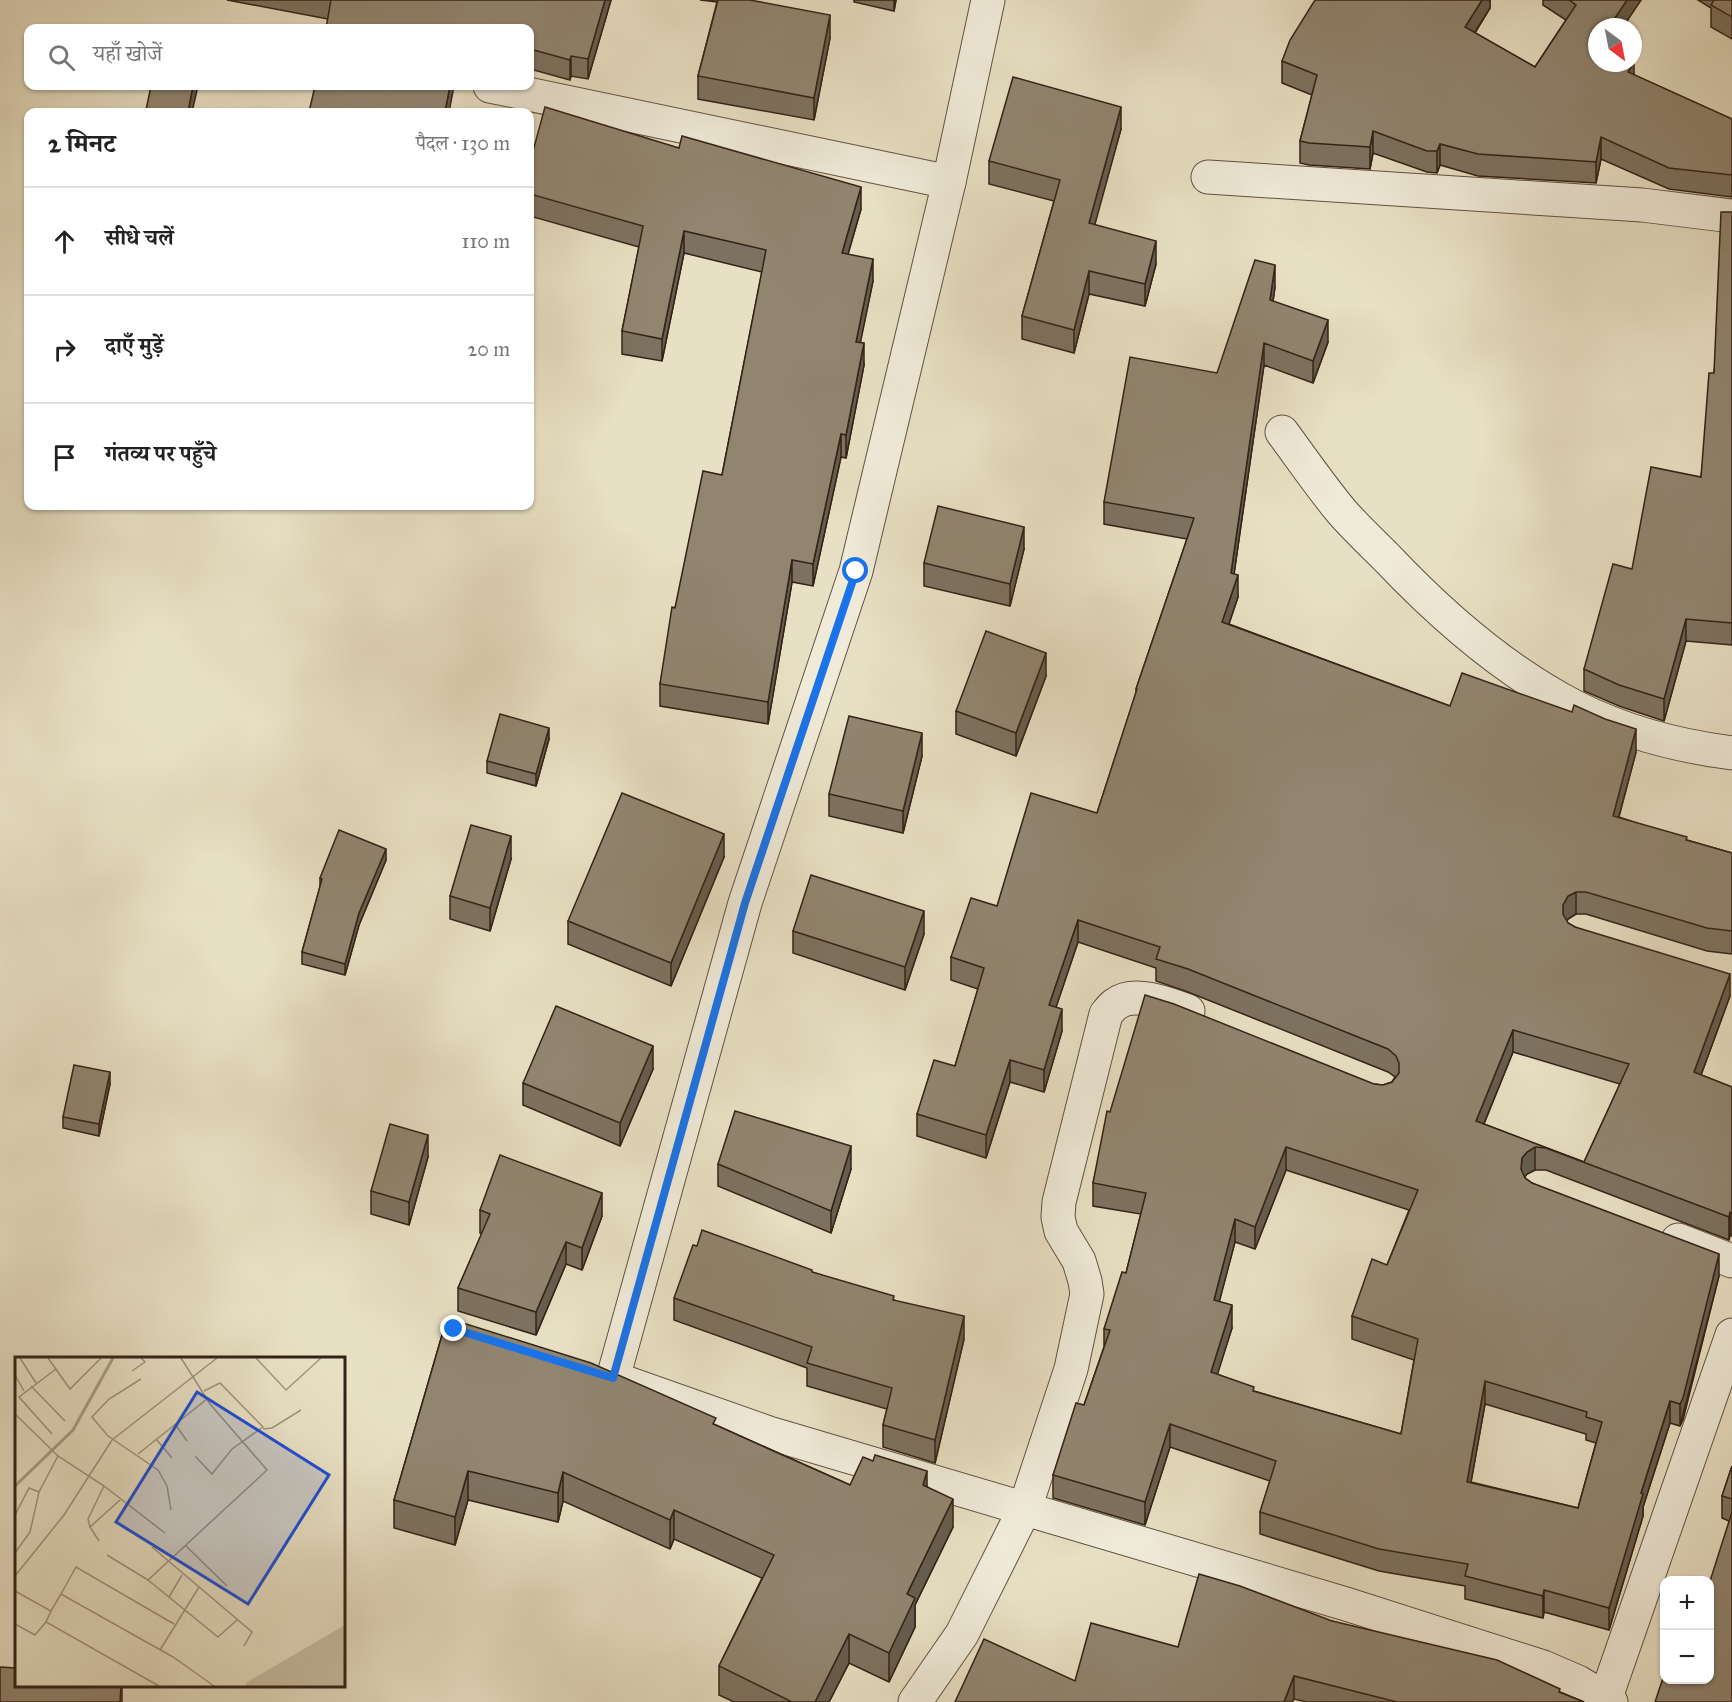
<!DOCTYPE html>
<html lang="hi">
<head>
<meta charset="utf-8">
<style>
  :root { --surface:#fff; --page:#f2f2f2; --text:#222; --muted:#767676; --line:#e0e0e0 }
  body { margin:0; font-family:"IM FELL Great Primer","Noto Serif Devanagari",serif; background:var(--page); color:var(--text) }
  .controls { position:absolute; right:18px; bottom:18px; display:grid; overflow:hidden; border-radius:12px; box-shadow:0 2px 4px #0004 }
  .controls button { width:54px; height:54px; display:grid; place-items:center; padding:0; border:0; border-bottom:2px solid var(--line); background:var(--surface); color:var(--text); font:30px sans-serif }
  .compass { position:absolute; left:1588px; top:18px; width:54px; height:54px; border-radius:50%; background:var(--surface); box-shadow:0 2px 4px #0004; rotate:148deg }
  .stop { position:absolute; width:18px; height:18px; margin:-14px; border:4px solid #1a73e8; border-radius:50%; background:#fff }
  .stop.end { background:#1a73e8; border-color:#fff; box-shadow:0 2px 6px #0008 }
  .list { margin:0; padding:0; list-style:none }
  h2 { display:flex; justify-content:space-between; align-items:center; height:78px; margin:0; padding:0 24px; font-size:26px }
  h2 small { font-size:20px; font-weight:400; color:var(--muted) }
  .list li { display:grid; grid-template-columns:39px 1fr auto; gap:18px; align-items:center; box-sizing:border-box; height:108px; padding:0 24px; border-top:2px solid var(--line) }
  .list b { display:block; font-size:22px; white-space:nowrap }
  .list em { font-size:20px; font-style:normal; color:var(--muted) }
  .icon { flex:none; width:33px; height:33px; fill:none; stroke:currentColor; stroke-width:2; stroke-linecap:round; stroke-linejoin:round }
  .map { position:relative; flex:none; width:1732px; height:1702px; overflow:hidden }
  .search { position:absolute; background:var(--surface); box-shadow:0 2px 4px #0004; left:24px; top:24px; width:510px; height:66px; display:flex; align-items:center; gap:15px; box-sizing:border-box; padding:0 21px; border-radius:12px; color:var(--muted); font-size:22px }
  .panel { position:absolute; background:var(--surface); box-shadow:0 2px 4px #0004; left:24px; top:108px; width:510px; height:402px; border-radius:12px }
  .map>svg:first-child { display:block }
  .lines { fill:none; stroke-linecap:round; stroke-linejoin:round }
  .minor-casing { stroke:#605242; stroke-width:35 }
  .minor { stroke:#f0ebd9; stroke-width:33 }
  .wall { fill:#7d7260; stroke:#332216; stroke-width:1.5; fill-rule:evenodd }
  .shaded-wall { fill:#665d4e; stroke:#332216; stroke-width:1.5 }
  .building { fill:#918570; stroke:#332216; stroke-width:1.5; fill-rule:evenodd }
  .route { stroke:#1a73e8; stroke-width:8 }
  .inset-river { fill:none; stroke:#aa9f89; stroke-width:3 }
  .inset-road { fill:none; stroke:#a0947e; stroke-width:1.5 }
  .view { fill:#1d4ed8; fill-opacity:0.15; stroke:#1d4ed8; stroke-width:3 }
  .inset-edge { fill:none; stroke:#332216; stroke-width:3 }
</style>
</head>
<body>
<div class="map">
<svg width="1732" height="1702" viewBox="0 0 1732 1702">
  <rect width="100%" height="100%" fill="#e8e0c4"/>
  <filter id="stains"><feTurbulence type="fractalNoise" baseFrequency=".00333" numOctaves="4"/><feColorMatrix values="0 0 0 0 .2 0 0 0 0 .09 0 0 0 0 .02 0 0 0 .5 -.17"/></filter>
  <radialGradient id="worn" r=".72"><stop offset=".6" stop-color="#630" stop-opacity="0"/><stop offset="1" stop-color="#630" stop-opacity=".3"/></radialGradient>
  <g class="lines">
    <defs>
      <g id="minor">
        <polyline points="988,0 949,182 856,571 745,903 613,1378 769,1433 1346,1604 1543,1667 1578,1682 1611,1702"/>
        <polyline points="490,86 949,182"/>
        <polyline points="1208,177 1642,205 1732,216"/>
        <path d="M 1282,432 C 1302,459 1321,487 1342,512 C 1356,528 1372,543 1387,558 C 1441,615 1505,671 1575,707 C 1624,732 1678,746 1732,753"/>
        <polyline points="1678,1240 1732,1261"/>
        <polyline points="1606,1697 1732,1335"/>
        <path d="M 915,1702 L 962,1634 L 1025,1508 L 1071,1369 L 1087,1294 L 1085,1281 L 1079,1261 L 1061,1231 L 1058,1217 L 1059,1202 L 1106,1014 C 1109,1011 1112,1006 1116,1004 C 1134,990 1169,1004 1188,1011"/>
      </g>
    </defs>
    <use href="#minor" class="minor-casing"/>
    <use href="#minor" class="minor"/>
  </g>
  <g class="wall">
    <polygon points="227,0 611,0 588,79 571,76 570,80 530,69 530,28 328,19"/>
    <polygon points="700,0 750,0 830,38 814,120 698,99 698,76 717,2"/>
    <polygon points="854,0 896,0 894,11 854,2"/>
    <polygon points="1490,0 1490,8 1475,33 1535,67 1566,20 1543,5 1543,0 1641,0 1597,63 1634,75 1732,119 1732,197 1669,189 1601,159 1596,183 1478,176 1440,165 1437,173 1427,172 1373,153 1370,169 1309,165 1300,163 1300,141 1312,95 1282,83 1282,61"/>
    <polygon points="1698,0 1732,0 1732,39 1711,27 1711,8"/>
    <polygon points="1121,129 1094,225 1156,264 1145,306 1089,294 1074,353 1022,339 1022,316 1054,201 989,184 989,161"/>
    <polygon points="530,162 861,209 848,254 873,281 860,342 864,365 846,458 841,457 813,586 792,582 768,724 660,706 660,684 675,608 722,475 762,272 684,253 662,361 622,354 622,331 639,247 530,216"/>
    <polygon points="1732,212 1732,645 1686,641 1664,721 1619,706 1584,691 1584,669 1632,569 1701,477 1714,373"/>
    <path d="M 1275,287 L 1273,301 L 1328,342 L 1313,383 L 1264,365 L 1234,574 L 1238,597 L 1229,624 L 1450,706 L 1636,752 L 1619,817 L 1687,840 L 1732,853 L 1732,954 L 1707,951 L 1586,914 L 1576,914 L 1568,919 L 1567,921 L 1568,923 L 1575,927 L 1730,996 L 1701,1075 L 1732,1087 L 1732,1236 L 1730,1235 L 1729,1240 L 1546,1170 L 1535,1170 L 1527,1174 L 1524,1177 L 1532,1183 L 1719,1276 L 1683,1420 L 1680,1426 L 1670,1423 L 1643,1507 L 1643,1516 L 1609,1630 L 1544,1612 L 1543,1618 L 1465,1599 L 1465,1586 L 1379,1571 L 1260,1534 L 1260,1512 L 1270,1481 L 1170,1447 L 1145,1525 L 1053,1498 L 1053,1475 L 1084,1405 L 1104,1347 L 1104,1329 L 1126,1273 L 1141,1214 L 1093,1206 L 1093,1183 L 1110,1112 L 1374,1084 L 1383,1085 L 1392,1082 L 1395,1077 L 1388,1072 L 1188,992 L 1156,981 L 1156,968 L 1078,942 L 1056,1007 L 1062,1031 L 1044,1092 L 1010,1082 L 986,1158 L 917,1136 L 917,1114 L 955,1066 L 978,989 L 951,980 L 951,957 L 997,906 L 1097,813 L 1136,693 L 1136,689 L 1187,539 L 1104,524 L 1104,502 L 1217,373 ZM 1513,1052 L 1620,1084 L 1584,1162 L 1484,1124 ZM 1286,1170 L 1409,1210 L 1387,1265 L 1352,1316 L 1352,1339 L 1414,1360 L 1401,1434 L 1254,1391 L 1217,1374 L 1232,1328 L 1219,1301 L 1235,1242 L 1255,1249 ZM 1485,1404 L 1586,1434 L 1586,1440 L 1596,1443 L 1578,1508 L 1471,1482 Z"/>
    <polygon points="1024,549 1010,606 924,586 924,563"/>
    <polygon points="1046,676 1016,756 956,734 956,711"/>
    <polygon points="549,739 536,786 487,773 487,761"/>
    <polygon points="922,756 903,833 829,816 829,794"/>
    <polygon points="724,857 671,986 568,944 568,921"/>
    <polygon points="511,859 490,931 450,919 450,896"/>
    <polygon points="386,860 359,925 345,975 302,964 302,952 320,887 320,878"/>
    <polygon points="793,931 924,934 905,990 793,953"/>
    <polygon points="653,1069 620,1146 523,1105 523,1083"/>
    <polygon points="110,1084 99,1136 63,1128 63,1117"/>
    <polygon points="428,1157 409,1225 371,1214 371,1191"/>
    <polygon points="718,1164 851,1169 831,1233 718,1186"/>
    <polygon points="480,1210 602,1216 582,1270 566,1264 536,1335 458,1311 458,1288 482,1234 480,1233"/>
    <polygon points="812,1272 894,1300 964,1339 935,1463 883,1447 883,1425 887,1409 807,1386 807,1368 674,1320 674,1298"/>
    <polygon points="447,1318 716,1425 850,1485 927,1486 953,1527 915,1605 915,1627 889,1682 849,1663 829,1702 734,1702 719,1695 719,1666 762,1578 674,1539 670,1549 563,1501 558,1522 468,1500 455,1545 394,1528 394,1500"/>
    <polygon points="1732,1466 1732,1702 1710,1680 1729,1521 1722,1518 1722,1496"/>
    <polygon points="1332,1621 1560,1692 1584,1702 1307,1702 1294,1699 1292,1702 955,1702 1075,1681 1178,1647"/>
  </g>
  <g class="shaded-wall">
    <polygon points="605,0 611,0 588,79 588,59"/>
    <polygon points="894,0 896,0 894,11"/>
    <polygon points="1482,0 1490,0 1490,8 1465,48 1465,27"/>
    <polygon points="1627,0 1641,0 1623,27 1609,27"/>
    <polygon points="830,15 830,38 814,120 814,98"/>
    <polygon points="571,56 571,76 570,80 570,60"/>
    <polygon points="1634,62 1634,83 1628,72"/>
    <polygon points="193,86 198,86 192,112 188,112"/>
    <polygon points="450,86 454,86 449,112 445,112"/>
    <polygon points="1121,107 1121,129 1089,246 1089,223"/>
    <polygon points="1373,131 1373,153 1370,169 1370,147"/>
    <polygon points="1601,137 1601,159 1596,183 1596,162"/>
    <polygon points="1440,144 1440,165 1437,173 1437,151"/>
    <polygon points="861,187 861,209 842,275 842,253"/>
    <polygon points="684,231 684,253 662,361 662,339"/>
    <polygon points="1156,241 1156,264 1145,306 1145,284"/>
    <polygon points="873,259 873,281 856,364 856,342"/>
    <polygon points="1275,265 1275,287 1270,323 1270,300"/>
    <polygon points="1089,271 1089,294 1074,353 1074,330"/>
    <polygon points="1328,320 1328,342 1313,383 1313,361"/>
    <polygon points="864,343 864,365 846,458 846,435"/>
    <polygon points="1264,343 1264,365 1231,595 1231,573"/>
    <polygon points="841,434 841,457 813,586 813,564"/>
    <polygon points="1024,527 1024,549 1010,606 1010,584"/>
    <polygon points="792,560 792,582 768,724 768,702"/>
    <polygon points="1238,575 1238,597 1222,644 1222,622"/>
    <polygon points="1686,619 1686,641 1664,721 1664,699"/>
    <polygon points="1046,653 1046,676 1016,756 1016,733"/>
    <polygon points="549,728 549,739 536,786 536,774"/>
    <polygon points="1636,729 1636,752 1613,838 1613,816"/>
    <polygon points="922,733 922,756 903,833 903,811"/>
    <polygon points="724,834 724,857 671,986 671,963"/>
    <polygon points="511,836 511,859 490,931 490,908"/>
    <polygon points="386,849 386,860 359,925 345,975 345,964 359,913"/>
    <polygon points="1576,892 1576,914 1568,919 1563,927 1563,905 1568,896"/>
    <polygon points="924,911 924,934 905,990 905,967"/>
    <polygon points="1078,920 1078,942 1049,1028 1049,1005"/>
    <polygon points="1730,974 1730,996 1694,1094 1694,1072"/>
    <polygon points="1062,1009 1062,1031 1044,1092 1044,1070"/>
    <polygon points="1513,1030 1513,1052 1476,1143 1476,1121"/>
    <polygon points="653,1046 653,1069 620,1146 620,1123"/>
    <polygon points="1010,1060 1010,1082 986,1158 986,1135"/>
    <polygon points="110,1072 110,1084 99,1136 99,1124"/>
    <polygon points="428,1135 428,1157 409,1225 409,1202"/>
    <polygon points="851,1146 851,1169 831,1233 831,1211"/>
    <polygon points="1286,1147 1286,1170 1255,1249 1255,1227"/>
    <polygon points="1535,1147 1535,1170 1527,1174 1522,1181 1521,1169 1522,1158 1527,1152"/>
    <polygon points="602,1193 602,1216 582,1270 582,1248"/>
    <polygon points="1730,1212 1730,1235 1729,1240 1729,1217"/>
    <polygon points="1235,1219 1235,1242 1214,1322 1214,1300"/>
    <polygon points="566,1242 566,1264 536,1335 536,1312"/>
    <polygon points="1719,1254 1719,1276 1680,1426 1680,1404"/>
    <polygon points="1232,1305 1232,1328 1211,1395 1211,1372"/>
    <polygon points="964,1316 964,1339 935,1463 935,1440"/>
    <polygon points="1485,1381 1485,1404 1467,1504 1467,1482"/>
    <polygon points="1670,1401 1670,1423 1643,1507 1643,1516 1609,1630 1609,1608 1641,1493"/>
    <polygon points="1170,1424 1170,1447 1145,1525 1145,1502"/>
    <polygon points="468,1471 468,1500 455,1545 455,1517"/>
    <polygon points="927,1471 927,1499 923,1485"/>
    <polygon points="563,1472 563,1501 558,1522 558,1493"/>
    <polygon points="953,1499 953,1527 915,1605 915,1627 889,1682 889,1653 907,1594"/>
    <polygon points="674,1510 674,1539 670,1549 670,1520"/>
    <polygon points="1544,1590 1544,1612 1543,1618 1543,1596"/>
    <polygon points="849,1634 849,1663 829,1702 815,1702"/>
    <polygon points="1294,1676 1294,1699 1292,1702 1284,1702"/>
    <polygon points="121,1686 122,1686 122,1702 120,1702"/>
  </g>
  <g class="building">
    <polygon points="331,0 605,0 588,59 571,56 570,60 530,49 530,28 326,28"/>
    <polygon points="718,0 750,0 830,15 814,98 698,76"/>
    <polygon points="1315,0 1482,0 1465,27 1535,67 1576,5 1569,0 1627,0 1609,27 1597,27 1597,63 1633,63 1633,61 1634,62 1628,72 1732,119 1732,175 1669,168 1601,137 1596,162 1478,154 1440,144 1437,151 1427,151 1373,131 1370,147 1309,143 1300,141 1317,75 1282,61 1290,40"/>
    <polygon points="1714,0 1732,0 1732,17 1711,5"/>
    <polygon points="1013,77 1121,107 1089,223 1156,241 1145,284 1089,271 1074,330 1022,316 1060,180 989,161"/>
    <polygon points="151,86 193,86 188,112 158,112 146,110"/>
    <polygon points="315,86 450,86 445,112 309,112"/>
    <polygon points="545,107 679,148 682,136 861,187 842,253 873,259 856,342 864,343 846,435 841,434 813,564 792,560 768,702 660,684 672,607 675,608 703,471 722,475 766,250 684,231 662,339 622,331 643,226 530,194 530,162"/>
    <polygon points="1721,212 1732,212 1732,623 1686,619 1664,699 1619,685 1584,669 1613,564 1632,569 1651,467 1701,477 1709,373 1714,373"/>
    <path d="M 1255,260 L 1275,265 L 1270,300 L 1328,320 L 1313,361 L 1264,343 L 1231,573 L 1238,575 L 1222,622 L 1450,706 L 1462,673 L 1572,712 L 1574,705 L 1605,719 L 1636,729 L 1613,816 L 1687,837 L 1686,840 L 1732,853 L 1732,931 L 1707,928 L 1586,892 L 1576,892 L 1568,896 L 1563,905 L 1563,914 L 1568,923 L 1575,927 L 1730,974 L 1694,1072 L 1732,1087 L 1732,1213 L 1730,1212 L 1729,1217 L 1546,1148 L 1535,1147 L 1527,1152 L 1522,1158 L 1521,1169 L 1525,1178 L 1532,1183 L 1719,1254 L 1683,1398 L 1680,1404 L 1670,1401 L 1641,1493 L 1643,1494 L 1609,1608 L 1544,1590 L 1543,1596 L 1465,1576 L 1468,1564 L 1379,1549 L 1260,1512 L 1276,1461 L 1170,1424 L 1145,1502 L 1053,1475 L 1076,1403 L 1084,1405 L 1110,1330 L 1104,1329 L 1122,1272 L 1126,1273 L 1146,1193 L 1093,1183 L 1107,1111 L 1110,1112 L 1145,995 L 1174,1004 L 1374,1084 L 1383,1085 L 1392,1082 L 1399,1073 L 1399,1063 L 1396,1056 L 1388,1049 L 1188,969 L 1156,959 L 1160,947 L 1078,920 L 1049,1005 L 1062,1009 L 1044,1070 L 1010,1060 L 986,1135 L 917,1114 L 934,1060 L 955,1066 L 984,968 L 951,957 L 971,898 L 997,906 L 1031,793 L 1097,813 L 1137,689 L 1136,689 L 1194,518 L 1104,502 L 1130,357 L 1217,373 ZM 1513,1030 L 1629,1064 L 1584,1162 L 1476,1121 ZM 1286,1147 L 1418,1190 L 1387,1265 L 1372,1259 L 1352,1316 L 1418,1339 L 1401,1434 L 1253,1391 L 1254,1387 L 1211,1372 L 1232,1305 L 1214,1300 L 1235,1219 L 1255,1227 ZM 1485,1381 L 1587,1412 L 1586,1417 L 1602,1422 L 1578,1508 L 1467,1482 Z"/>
    <polygon points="938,506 1024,527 1010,584 924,563"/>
    <polygon points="986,631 1046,653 1016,733 956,711"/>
    <polygon points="500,714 549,728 536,774 487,761"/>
    <polygon points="849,716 922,733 903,811 829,794"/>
    <polygon points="622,793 724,834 671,963 568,921"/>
    <polygon points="471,825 511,836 490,908 450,896"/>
    <polygon points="339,830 386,849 359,913 345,964 302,952 322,879 320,878"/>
    <polygon points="811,875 924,911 905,967 793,931"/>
    <polygon points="556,1006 653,1046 620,1123 523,1083"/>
    <polygon points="74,1065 110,1072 99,1124 63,1117"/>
    <polygon points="735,1111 851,1146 831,1211 718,1164"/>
    <polygon points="390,1124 428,1135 409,1202 371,1191"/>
    <polygon points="500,1155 602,1193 582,1248 566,1242 536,1312 458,1288 490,1214 480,1210"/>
    <polygon points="702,1230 812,1270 812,1272 894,1296 893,1300 964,1316 935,1440 883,1425 892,1388 807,1363 812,1347 674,1298 693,1245 697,1246"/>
    <polygon points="447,1318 591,1363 716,1418 713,1424 850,1485 863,1457 873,1461 875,1455 927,1471 923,1485 953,1499 907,1594 915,1598 889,1653 849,1634 815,1702 792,1702 719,1666 774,1555 674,1510 670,1520 563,1472 558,1493 468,1471 455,1517 394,1500"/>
    <polygon points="1732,1466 1732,1499 1722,1496"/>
    <polygon points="1732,1512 1732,1702 1655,1702 1665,1672 1665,1680 1710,1680 1710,1581"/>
    <polygon points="1199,1574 1240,1586 1332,1621 1497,1660 1560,1689 1559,1692 1584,1702 1397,1702 1294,1676 1284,1702 955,1702 984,1639 1075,1681 1091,1623 1178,1647"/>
    <polygon points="0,1667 16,1668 16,1686 121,1686 120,1702 0,1702"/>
  </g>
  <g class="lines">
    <polyline class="route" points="454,1329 613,1378 745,903 856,571"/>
  </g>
  <g transform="translate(15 1357)">
    <rect width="330" height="330" fill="#e8e0c4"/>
    <path d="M 330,268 L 330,329 L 230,329 L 232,325 Z" fill="#c9c0a6"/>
    <path class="inset-river" d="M 0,129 L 58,73 L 98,1"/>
    <path class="inset-road" d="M 5,1 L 21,26M 33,1 L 55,32 L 86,1M 241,1 L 271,33 L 306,1M 117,14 L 130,5 L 126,1M 0,18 L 9,34M 126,22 L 94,42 L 77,60 L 93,79 L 143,113 L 152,129 L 156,153M 16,29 L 50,64M 0,57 L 43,99 L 89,129 L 150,176M 160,67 L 172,84M 248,72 L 257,71 L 286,53M 37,77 L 4,40 L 41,12M 141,82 L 157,101M 123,97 L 192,42M 180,99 L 197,117 L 217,92 L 248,70 L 205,26 L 189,34M 0,158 L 14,131 L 24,135M 75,170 L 73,162 L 89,129M 84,184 L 75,170 L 105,143M 170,188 L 212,229M 137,190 L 237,275 L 229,289M 0,196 L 15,175 L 24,135 L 43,99M 92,198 L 133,223 L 252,113 L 195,47 L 166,1M 0,219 L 49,158 L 97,83 L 202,1M 133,223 L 203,280 L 222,263M 0,234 L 36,254 L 31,265 L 144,329M 46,237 L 61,210 L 159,267M 154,240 L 167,218M 36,254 L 46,237 L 158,300 L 199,329M 0,267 L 20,278 L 31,265M 145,293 L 184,230"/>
    <path class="view" d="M 182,35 L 314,118 L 233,247 L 101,165 Z"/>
    <rect width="330" height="330" class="inset-edge"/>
  </g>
  <rect width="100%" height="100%" filter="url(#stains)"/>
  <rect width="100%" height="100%" fill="url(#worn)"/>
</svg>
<div class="controls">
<button>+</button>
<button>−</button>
</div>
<svg class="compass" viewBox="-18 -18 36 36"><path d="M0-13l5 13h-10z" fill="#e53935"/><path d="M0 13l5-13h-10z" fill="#767676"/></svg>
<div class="stop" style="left:856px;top:571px"></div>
<div class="stop end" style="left:454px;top:1329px"></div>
<div class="search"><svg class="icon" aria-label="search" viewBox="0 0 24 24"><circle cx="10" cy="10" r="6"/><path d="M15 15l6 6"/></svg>यहाँ खोजें</div>
<section class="panel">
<h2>2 मिनट<small>पैदल · 130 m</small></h2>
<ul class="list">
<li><svg class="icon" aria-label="ahead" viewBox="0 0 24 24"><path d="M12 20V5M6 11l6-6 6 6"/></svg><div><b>सीधे चलें</b></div><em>110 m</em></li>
<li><svg class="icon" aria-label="right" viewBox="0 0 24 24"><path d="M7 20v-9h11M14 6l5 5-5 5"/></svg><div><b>दाएँ मुड़ें</b></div><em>20 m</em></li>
<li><svg class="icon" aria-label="arrive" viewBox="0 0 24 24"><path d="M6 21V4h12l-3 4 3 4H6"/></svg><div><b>गंतव्य पर पहुँचे</b></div></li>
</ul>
</section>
</div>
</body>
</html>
